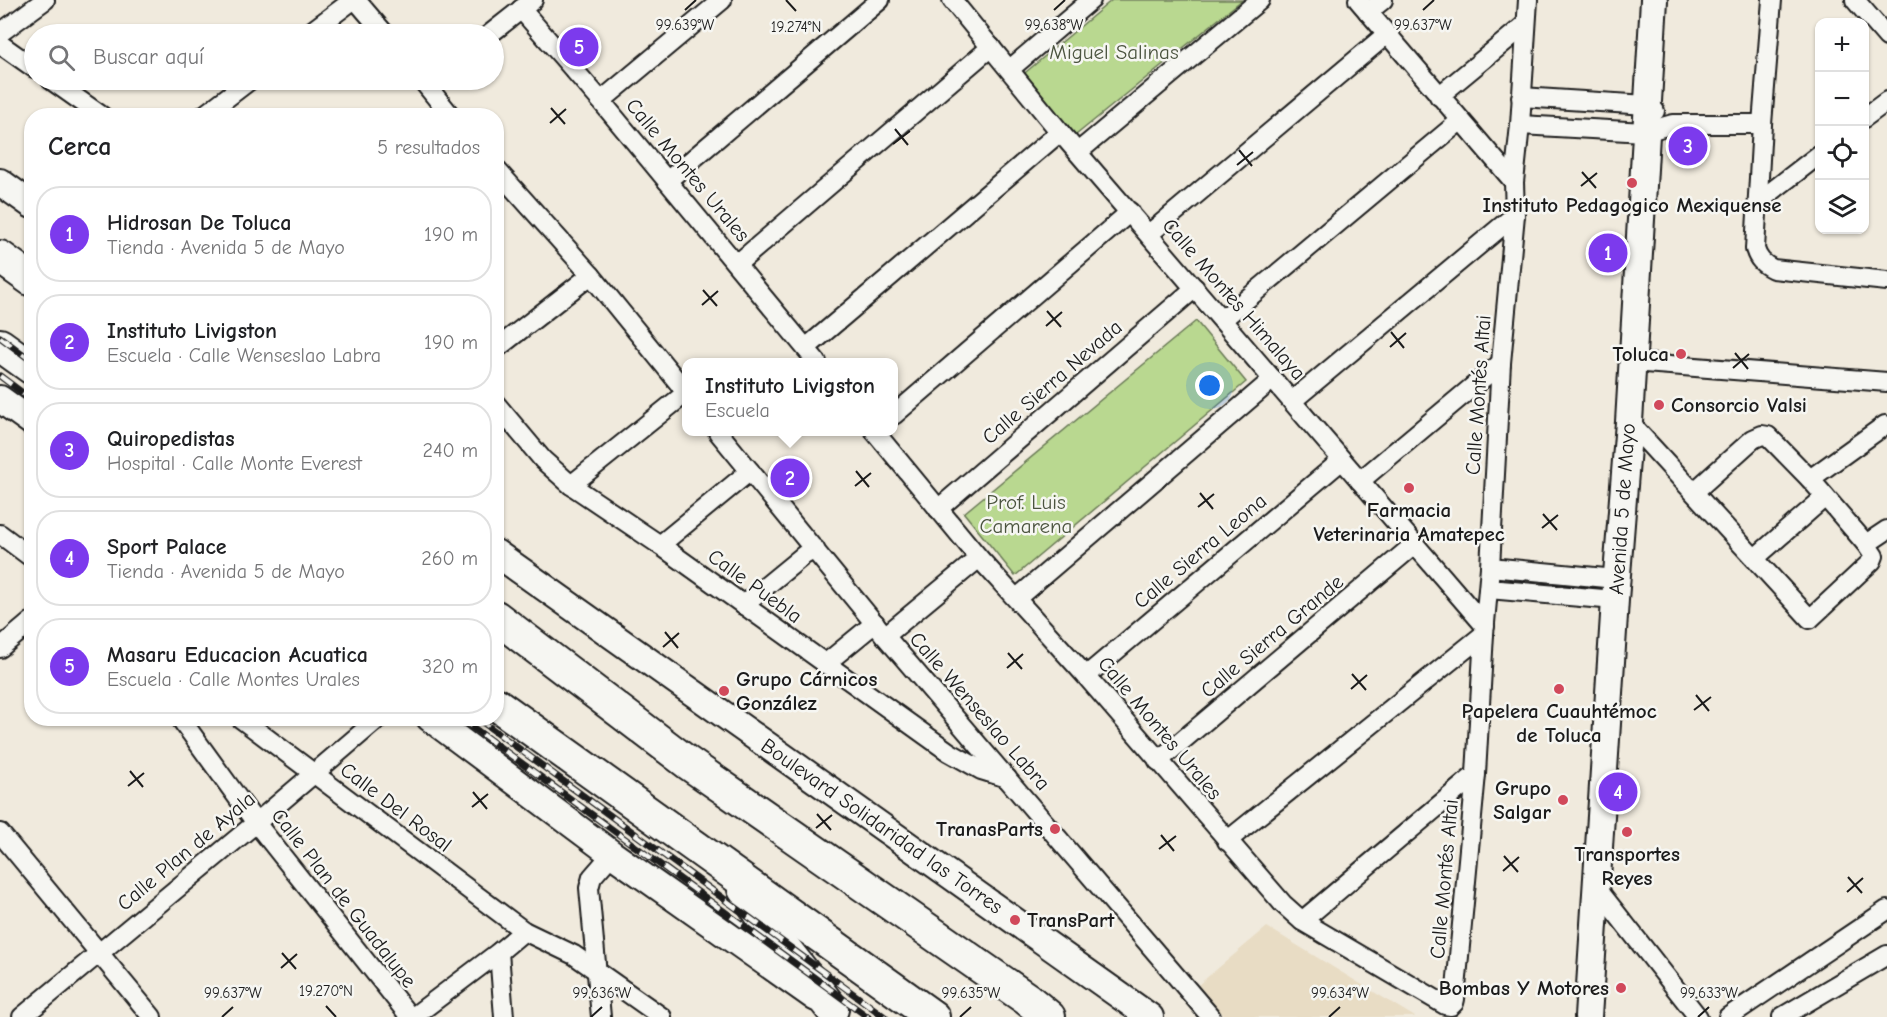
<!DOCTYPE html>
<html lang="es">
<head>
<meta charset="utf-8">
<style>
  :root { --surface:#fff; --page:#f2f2f2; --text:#202124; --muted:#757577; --line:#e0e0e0; --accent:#7c3aed }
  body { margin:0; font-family:"Comic Neue",sans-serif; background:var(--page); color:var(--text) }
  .controls { position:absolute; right:18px; top:18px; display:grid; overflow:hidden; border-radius:12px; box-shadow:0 2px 4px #0004 }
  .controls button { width:54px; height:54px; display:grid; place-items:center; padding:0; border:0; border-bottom:2px solid var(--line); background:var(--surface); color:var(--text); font:30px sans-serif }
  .you { position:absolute; left:1210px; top:386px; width:21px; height:21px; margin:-15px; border:4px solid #fff; border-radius:50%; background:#1a73e8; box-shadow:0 0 0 9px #1a73e833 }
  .badge { display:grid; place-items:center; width:39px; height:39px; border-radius:50%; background:var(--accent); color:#fff; font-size:20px; font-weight:700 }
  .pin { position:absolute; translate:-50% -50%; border:3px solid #fff; box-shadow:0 2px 6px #0006 }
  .popup { position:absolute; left:682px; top:358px; width:216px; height:78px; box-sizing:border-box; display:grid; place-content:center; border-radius:12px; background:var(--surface); filter:drop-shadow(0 2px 4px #0005); font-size:20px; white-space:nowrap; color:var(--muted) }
  .popup b { font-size:22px; color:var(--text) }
  .popup::after { content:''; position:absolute; left:50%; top:100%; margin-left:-12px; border:12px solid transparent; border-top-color:var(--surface) }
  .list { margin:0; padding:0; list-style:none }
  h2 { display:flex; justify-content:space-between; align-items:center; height:78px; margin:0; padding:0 24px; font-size:26px }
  h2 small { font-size:20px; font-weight:400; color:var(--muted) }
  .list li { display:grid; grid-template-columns:39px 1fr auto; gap:18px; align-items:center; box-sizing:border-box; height:96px; margin:0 12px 12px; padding:0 12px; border:2px solid var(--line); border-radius:24px }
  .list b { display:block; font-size:22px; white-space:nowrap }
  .list p { margin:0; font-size:20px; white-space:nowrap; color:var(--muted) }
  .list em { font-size:20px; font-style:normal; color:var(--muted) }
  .icon { flex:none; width:33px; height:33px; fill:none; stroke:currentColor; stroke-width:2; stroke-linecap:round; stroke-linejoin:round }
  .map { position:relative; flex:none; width:1887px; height:1017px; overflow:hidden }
  .search { position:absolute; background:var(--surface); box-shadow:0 2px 4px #0004; left:24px; top:24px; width:480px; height:66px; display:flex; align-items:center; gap:15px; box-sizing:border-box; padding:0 21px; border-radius:33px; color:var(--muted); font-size:22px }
  .panel { position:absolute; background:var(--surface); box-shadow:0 2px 4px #0004; left:24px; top:108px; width:480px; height:618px; border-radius:24px }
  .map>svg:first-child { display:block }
  .built { fill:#e8dcc4 }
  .green { fill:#b9d890; stroke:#6a7a56; stroke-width:1.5 }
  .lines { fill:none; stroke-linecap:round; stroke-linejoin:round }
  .street-casing { stroke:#1c1c1c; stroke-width:22 }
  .secondary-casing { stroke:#1c1c1c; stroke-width:30 }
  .highway-casing { stroke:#1c1c1c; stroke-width:36 }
  .street { stroke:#f6f6f2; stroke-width:18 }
  .secondary { stroke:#f6f6f2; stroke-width:26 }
  .highway { stroke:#f6f6f2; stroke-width:32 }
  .rail-casing { stroke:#1c1c1c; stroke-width:7 }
  .rail { stroke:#f6f6f2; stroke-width:4.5; stroke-dasharray:14; stroke-linecap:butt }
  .ticks { fill:none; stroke:#1c1c1c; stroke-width:2 }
  .poi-dot { fill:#d1495b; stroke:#f6f6f2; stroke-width:2 }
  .labels { text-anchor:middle; stroke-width:5; stroke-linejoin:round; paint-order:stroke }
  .park-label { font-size:21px; fill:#4b543f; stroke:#f6f6f2 }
  .street-label { font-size:21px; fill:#1c1c1c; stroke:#f6f6f2 }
  .poi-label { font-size:21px; font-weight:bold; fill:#1c1c1c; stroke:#f6f6f2 }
  .ticks-label { font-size:15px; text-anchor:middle; fill:#1c1c1c; stroke:#f6f6f2; stroke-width:5; stroke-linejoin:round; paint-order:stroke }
</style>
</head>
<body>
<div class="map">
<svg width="1887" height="1017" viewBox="0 0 1887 1017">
  <rect width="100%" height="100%" fill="#f0eadd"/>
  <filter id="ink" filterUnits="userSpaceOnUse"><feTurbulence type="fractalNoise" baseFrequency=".0167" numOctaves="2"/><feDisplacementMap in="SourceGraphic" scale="12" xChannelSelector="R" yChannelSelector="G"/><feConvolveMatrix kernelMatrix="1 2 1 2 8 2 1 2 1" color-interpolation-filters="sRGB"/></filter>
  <g filter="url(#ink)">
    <polygon class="built" points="1267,927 1415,1017 1225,1017 1198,985"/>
    <g class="green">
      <polygon points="1112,0 1242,0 1071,139 1020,77"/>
      <polygon points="1196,321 1246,382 1015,576 964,513"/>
    </g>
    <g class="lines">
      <defs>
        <g id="street">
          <polyline points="356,0 385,34"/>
          <polyline points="952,0 1060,132 1485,626"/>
          <polyline points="1358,0 1514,182"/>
          <path d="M 1772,0 L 1762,124 L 1755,249 C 1758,259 1763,264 1773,269 L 1887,281"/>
          <polyline points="1855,0 1887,37"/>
          <polyline points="521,9 601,101 817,362"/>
          <polyline points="1368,12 1383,0"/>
          <polyline points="0,33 45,0"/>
          <polyline points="308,34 353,0"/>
          <polyline points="490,34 533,0"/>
          <polyline points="0,44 34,68"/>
          <polyline points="1010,69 1091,0"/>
          <polyline points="51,80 102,116"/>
          <polyline points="422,80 451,116"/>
          <polyline points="1439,96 1526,24"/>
          <polyline points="1521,97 1647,105 1655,111"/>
          <polyline points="601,101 722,0"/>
          <polyline points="203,116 250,80"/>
          <polyline points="1864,118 1887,101"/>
          <polyline points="1520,125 1645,132 1673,124 1762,124"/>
          <polyline points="1078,152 1260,0"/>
          <polyline points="496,169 591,275 686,392"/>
          <polyline points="667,181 880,0"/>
          <polyline points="1758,202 1820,154"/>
          <polyline points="1149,234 1387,34"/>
          <polyline points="737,264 991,47"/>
          <polyline points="1223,319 1460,121"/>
          <polyline points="806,348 1060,132"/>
          <polyline points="496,349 591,275"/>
          <polyline points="1632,362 1887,382"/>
          <polyline points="1292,401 1515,215"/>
          <polyline points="496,404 543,460 571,485 660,545 949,752 981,770 1007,778"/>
          <polyline points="894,415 1130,212"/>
          <polyline points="1629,422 1810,619 1872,561 1874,556 1866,544 1810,479 1768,436 1762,435 1753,439 1694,492"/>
          <polyline points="718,432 885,636 1211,1017"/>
          <polyline points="875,432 979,558 1086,676 1283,904 1302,921 1445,1005 1451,1006 1454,1003 1455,999 1476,774 1484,634 1490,567 1501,363 1515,215 1514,182 1520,125 1528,0"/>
          <polyline points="1810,479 1885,425"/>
          <polyline points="1360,481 1501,363"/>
          <polyline points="571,485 686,393"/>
          <polyline points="938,509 1195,288"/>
          <polyline points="0,534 32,558"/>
          <polyline points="1866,544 1887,530"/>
          <polyline points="660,545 750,471"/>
          <polyline points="1755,558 1825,497"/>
          <polyline points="1490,567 1616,579"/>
          <polyline points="1489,589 1615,600"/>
          <polyline points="1017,598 1273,379"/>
          <polyline points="743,605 804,555 815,549"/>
          <polyline points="885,636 979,558"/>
          <polyline points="0,648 32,621"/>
          <polyline points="825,664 875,623"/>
          <polyline points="1086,676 1342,460"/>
          <polyline points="180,718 256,823 410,1017"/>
          <polyline points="240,718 524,931 574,955 662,1017"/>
          <polyline points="1158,761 1415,544"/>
          <polyline points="0,833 152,1017"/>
          <polyline points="1227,841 1484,634"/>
          <polyline points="1595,886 1698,1017"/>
          <polyline points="1302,921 1476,774"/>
          <polyline points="499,952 504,1017"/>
          <polyline points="22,1017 256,823 379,718"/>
          <polyline points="413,1017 499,952 524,931"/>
          <polyline points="601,1017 589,888 592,877 612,854"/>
          <polyline points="1728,1017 1887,910"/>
          <polyline points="1782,1017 1887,955"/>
        </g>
        <g id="secondary">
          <polyline points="0,182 32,205"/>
          <polyline points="0,399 32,422"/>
          <polyline points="496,553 1150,1017"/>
          <polyline points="430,718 612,854 816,998"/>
          <polyline points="1588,1017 1615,600 1629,422 1654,0"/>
        </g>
        <g id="highway">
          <polyline points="0,257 32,280"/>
          <polyline points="0,345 32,368"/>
          <polyline points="496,617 688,763 1027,999 1049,1017"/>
          <polyline points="496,704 933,1017"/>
          <polyline points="744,889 777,939 832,1009"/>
        </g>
      </defs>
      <use href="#street" class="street-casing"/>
      <use href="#secondary" class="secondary-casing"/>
      <use href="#highway" class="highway-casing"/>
      <use href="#street" class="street"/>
      <use href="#secondary" class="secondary"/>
      <use href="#highway" class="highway"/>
      <defs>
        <g id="rail">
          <polyline points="0,337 32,361"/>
          <polyline points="0,376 32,400"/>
          <polyline points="460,718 868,1017"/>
          <polyline points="477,718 885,1017"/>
        </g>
      </defs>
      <use href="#rail" class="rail-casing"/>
      <use href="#rail" class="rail"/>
    </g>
  </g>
  <path class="ticks" d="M 786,0 L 796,11M 685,10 L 696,0M 1054,10 L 1065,0M 1423,10 L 1434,0M 551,108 L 565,124M 550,123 L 566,109M 895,129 L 908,145M 893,144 L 910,131M 1239,150 L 1252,166M 1237,165 L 1253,152M 1582,172 L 1596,188M 1581,186 L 1597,173M 703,290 L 717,306M 702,305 L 718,291M 1047,311 L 1061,327M 1046,326 L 1062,312M 1391,332 L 1404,348M 1390,347 L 1406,333M 1735,353 L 1748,369M 1733,368 L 1749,354M 856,471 L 869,487M 855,486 L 871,473M 1200,493 L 1213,509M 1198,507 L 1214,494M 1543,514 L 1557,530M 1542,528 L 1558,515M 665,632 L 678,648M 663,647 L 679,633M 1008,653 L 1022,669M 1007,668 L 1023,654M 1352,674 L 1366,690M 1351,689 L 1367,675M 1696,695 L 1709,711M 1694,710 L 1711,697M 130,771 L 143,787M 128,786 L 144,773M 473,792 L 487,809M 472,807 L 488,794M 817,814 L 831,830M 816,828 L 832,815M 1161,835 L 1174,851M 1159,849 L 1176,836M 1504,856 L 1518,872M 1503,871 L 1519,857M 1848,877 L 1862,893M 1847,892 L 1863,878M 282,953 L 296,969M 281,968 L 297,954M 326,1006 L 336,1017M 222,1017 L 233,1007M 591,1017 L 602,1007M 960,1017 L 971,1007M 1329,1017 L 1340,1007M 1698,1017 L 1709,1007"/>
  <g class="poi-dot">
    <circle cx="1632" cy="183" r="6"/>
    <circle cx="1681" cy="354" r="6"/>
    <circle cx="1659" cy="405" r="6"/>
    <circle cx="1409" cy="488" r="6"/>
    <circle cx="1559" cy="689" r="6"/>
    <circle cx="724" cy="691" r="6"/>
    <circle cx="1563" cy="800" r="6"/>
    <circle cx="1055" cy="829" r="6"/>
    <circle cx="1627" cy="832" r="6"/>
    <circle cx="1015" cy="920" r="6"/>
    <circle cx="1621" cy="988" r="6"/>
  </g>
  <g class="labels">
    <g class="park-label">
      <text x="1114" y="59">Miguel Salinas</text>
      <text x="1026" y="509">Prof. Luis<tspan x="1026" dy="24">Camarena</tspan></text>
    </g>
    <g class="street-label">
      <text transform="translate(688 170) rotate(50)" y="7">Calle Montes Urales</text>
      <text transform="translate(1234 299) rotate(49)" y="7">Calle Montes Himalaya</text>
      <text transform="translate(1052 382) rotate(-41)" y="7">Calle Sierra Nevada</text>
      <text transform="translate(1478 395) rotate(-86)" y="7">Calle Montés Altai</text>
      <text transform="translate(1622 509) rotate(-86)" y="7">Avenida 5 de Mayo</text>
      <text transform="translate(1200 551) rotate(-40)" y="7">Calle Sierra Leona</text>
      <text transform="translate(755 586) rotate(36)" y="7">Calle Puebla</text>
      <text transform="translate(1272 636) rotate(-40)" y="7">Calle Sierra Grande</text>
      <text transform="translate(980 711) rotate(49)" y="7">Calle Wenseslao Labra</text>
      <text transform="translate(1160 728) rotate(50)" y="7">Calle Montes Urales</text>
      <text transform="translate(396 807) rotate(37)" y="7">Calle Del Rosal</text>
      <text transform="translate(882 826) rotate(35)" y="7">Boulevard Solidaridad las Torres</text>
      <text transform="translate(186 851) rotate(-40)" y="7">Calle Plan de Ayala</text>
      <text transform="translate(1444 879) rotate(-85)" y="7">Calle Montés Altai</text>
      <text transform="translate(344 898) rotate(52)" y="7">Calle Plan de Guadalupe</text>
    </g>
    <g class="poi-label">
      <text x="1632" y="212">Instituto Pedagogico Mexiquense</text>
      <text x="1669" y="361" text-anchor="end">Toluca</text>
      <text x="1671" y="412" text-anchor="start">Consorcio Valsi</text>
      <text x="1409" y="517">Farmacia<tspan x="1409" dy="24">Veterinaria Amatepec</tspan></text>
      <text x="736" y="686" text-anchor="start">Grupo Cárnicos<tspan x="736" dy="24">González</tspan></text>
      <text x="1559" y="718">Papelera Cuauhtémoc<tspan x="1559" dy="24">de Toluca</tspan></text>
      <text x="1551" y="795" text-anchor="end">Grupo<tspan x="1551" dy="24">Salgar</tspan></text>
      <text x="1043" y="836" text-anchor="end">TranasParts</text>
      <text x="1627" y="861">Transportes<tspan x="1627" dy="24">Reyes</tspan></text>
      <text x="1027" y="927" text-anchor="start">TransPart</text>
      <text x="1609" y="995" text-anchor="end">Bombas Y Motores</text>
    </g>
  </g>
  <g class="ticks-label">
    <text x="685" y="30">99.639°W</text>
    <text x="1054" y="30">99.638°W</text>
    <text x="1423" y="30">99.637°W</text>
    <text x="796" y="32">19.274°N</text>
    <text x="326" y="996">19.270°N</text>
    <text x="233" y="998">99.637°W</text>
    <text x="602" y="998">99.636°W</text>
    <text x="971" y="998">99.635°W</text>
    <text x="1340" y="998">99.634°W</text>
    <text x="1709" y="998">99.633°W</text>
  </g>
</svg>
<div class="controls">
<button>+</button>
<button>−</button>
<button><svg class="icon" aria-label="locate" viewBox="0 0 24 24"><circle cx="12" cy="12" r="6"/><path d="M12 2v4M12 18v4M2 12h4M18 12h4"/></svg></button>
<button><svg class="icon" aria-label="layers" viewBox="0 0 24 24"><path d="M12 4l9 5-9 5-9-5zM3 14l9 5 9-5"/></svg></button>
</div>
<div class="you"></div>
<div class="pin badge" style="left:1608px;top:253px">1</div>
<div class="pin badge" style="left:790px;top:478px">2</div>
<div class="popup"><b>Instituto Livigston</b>Escuela</div>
<div class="pin badge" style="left:1688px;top:146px">3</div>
<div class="pin badge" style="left:1618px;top:792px">4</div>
<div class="pin badge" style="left:579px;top:47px">5</div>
<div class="search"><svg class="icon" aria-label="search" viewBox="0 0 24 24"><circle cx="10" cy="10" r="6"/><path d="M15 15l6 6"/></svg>Buscar aquí</div>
<section class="panel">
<h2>Cerca<small>5 resultados</small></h2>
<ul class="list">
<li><span class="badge">1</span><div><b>Hidrosan De Toluca</b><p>Tienda · Avenida 5 de Mayo</p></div><em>190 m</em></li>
<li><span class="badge">2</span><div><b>Instituto Livigston</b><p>Escuela · Calle Wenseslao Labra</p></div><em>190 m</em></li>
<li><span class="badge">3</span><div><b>Quiropedistas</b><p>Hospital · Calle Monte Everest</p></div><em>240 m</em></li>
<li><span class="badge">4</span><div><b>Sport Palace</b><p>Tienda · Avenida 5 de Mayo</p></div><em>260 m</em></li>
<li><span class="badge">5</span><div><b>Masaru Educacion Acuatica</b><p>Escuela · Calle Montes Urales</p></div><em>320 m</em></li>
</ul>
</section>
</div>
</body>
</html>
